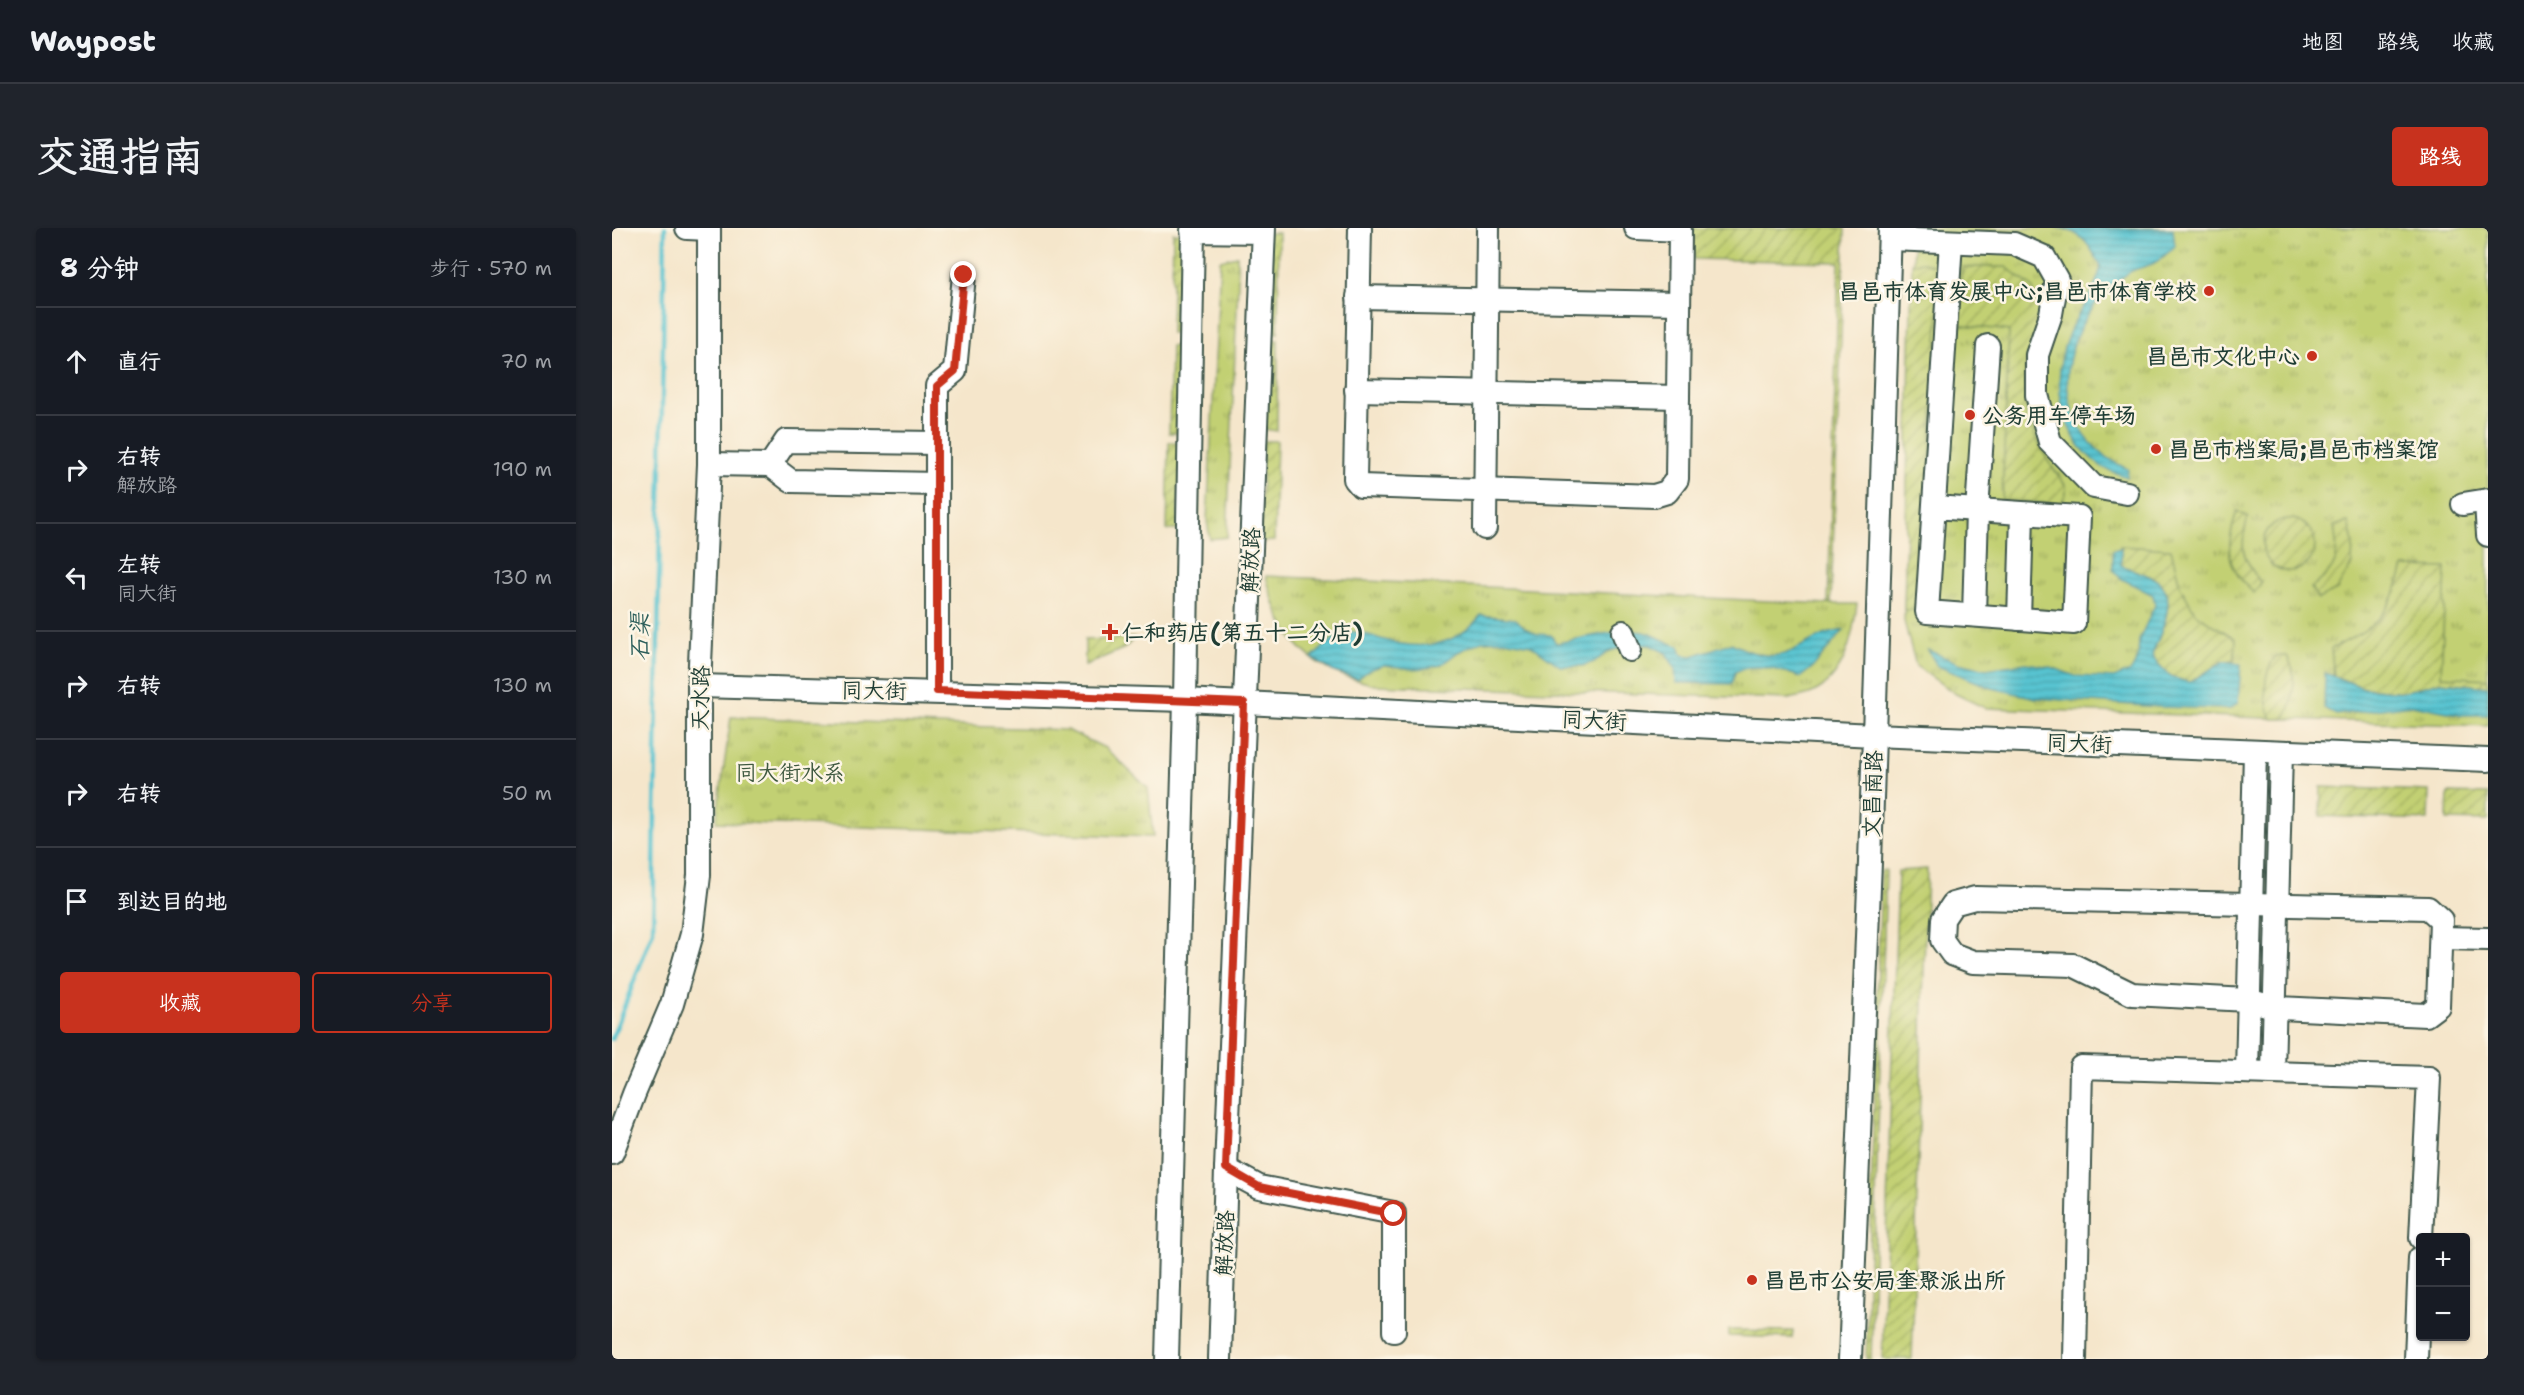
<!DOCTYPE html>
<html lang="zh">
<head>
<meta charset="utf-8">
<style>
  :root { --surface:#171b24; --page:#20242c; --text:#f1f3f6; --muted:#9ea1a6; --line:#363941; --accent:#c8321e }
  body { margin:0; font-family:"Shantell Sans","LXGW WenKai TC",sans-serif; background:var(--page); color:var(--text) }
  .controls { position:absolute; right:18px; bottom:18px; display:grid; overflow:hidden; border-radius:6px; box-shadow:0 2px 4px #0004 }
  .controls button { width:54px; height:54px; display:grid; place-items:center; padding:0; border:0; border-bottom:2px solid var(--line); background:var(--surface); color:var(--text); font:30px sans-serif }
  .stop { position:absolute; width:18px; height:18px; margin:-14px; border:4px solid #c8321e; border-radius:50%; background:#fff }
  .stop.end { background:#c8321e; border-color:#fff; box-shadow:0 2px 6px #0008 }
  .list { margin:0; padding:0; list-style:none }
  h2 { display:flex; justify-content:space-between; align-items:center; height:78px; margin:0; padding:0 24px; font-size:26px }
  h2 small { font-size:20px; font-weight:400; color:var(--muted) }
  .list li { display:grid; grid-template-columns:39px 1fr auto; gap:18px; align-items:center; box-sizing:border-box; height:108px; padding:0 24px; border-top:2px solid var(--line) }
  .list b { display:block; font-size:22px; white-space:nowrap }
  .list p { margin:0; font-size:20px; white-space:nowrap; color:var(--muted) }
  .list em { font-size:20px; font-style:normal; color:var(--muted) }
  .actions { display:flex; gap:12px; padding:18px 24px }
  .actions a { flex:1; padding:14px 0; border:2px solid var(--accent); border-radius:6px; text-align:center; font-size:21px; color:var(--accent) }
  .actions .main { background:var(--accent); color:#fff }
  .icon { flex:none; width:33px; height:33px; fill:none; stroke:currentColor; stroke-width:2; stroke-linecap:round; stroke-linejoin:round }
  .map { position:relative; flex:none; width:1876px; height:1131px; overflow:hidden; border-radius:6px }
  header { display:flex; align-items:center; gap:36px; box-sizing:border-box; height:84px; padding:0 30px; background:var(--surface); border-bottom:2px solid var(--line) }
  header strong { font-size:28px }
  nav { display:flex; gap:33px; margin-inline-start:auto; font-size:21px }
  .intro { display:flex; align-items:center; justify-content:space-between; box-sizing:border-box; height:144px; padding:0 36px }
  h1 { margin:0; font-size:42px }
  .button { padding:15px 27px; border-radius:6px; background:var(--accent); color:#fff; font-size:21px; font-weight:700 }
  main { display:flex; gap:36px; padding:0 36px }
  aside { flex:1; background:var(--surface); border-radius:6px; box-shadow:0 2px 4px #0004 }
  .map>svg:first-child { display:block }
  .park { fill:url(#park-tufts); stroke:#708654; stroke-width:1.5 }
  .garden { fill:url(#garden-furrows); stroke:#708654; stroke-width:1.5 }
  .water { fill:url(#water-rules); stroke:#3c8082; stroke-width:1.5 }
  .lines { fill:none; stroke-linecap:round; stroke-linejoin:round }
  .stream { stroke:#58c4d1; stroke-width:4.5 }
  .minor-casing { stroke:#3f564b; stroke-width:26 }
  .minor { stroke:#fff; stroke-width:22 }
  .route { stroke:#c8321e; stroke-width:8 }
  .poi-dot { fill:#c8321e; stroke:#fcf5e5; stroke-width:2 }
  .labels { text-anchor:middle; stroke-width:5; stroke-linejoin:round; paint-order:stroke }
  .poi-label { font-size:22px; font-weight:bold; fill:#1f3d34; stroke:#fcf5e5; text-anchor:start }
  .street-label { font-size:22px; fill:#1f3d34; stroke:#fcf5e5 }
  .park-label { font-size:22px; fill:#405a41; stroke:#fcf5e5 }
  .water-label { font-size:24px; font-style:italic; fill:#2d5f5b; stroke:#fcf5e5 }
</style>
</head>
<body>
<header>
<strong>Waypost</strong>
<nav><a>地图</a><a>路线</a><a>收藏</a></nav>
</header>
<div class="intro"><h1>交通指南</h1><a class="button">路线</a></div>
<main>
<aside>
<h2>8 分钟<small>步行 · 570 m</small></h2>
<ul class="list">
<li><svg class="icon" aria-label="ahead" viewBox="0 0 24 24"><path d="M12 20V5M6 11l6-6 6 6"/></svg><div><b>直行</b></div><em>70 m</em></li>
<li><svg class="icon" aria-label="right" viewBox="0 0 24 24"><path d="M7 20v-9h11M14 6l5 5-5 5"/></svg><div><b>右转</b><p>解放路</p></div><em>190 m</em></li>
<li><svg class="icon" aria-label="left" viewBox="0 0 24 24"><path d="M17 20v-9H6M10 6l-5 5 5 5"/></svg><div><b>左转</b><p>同大街</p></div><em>130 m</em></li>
<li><svg class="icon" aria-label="right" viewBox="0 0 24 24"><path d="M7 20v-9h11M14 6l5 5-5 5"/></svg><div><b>右转</b></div><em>130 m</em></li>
<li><svg class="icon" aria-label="right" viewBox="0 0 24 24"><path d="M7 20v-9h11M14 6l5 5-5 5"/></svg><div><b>右转</b></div><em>50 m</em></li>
<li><svg class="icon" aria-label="arrive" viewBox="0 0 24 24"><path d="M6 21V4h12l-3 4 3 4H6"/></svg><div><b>到达目的地</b></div></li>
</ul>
<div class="actions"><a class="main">收藏</a><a>分享</a></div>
</aside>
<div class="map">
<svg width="1876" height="1131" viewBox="0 0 1876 1131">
  <defs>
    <pattern id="park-tufts" width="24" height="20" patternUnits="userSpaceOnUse" patternTransform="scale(1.5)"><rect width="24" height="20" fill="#c2d073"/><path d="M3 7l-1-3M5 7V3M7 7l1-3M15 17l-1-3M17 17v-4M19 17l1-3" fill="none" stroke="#9daa5f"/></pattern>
    <pattern id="garden-furrows" width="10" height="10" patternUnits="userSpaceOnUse" patternTransform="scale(1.5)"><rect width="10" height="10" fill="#c2d073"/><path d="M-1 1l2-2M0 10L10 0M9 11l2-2" fill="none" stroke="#9daa5f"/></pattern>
    <pattern id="water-rules" width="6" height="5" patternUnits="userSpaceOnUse" patternTransform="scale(1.5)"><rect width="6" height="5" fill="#58c4d1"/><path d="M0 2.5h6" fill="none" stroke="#48a0aa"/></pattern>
  </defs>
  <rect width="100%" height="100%" fill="#fcf5e5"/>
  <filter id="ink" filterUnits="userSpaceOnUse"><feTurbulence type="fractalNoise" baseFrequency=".0167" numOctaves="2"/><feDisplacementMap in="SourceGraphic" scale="12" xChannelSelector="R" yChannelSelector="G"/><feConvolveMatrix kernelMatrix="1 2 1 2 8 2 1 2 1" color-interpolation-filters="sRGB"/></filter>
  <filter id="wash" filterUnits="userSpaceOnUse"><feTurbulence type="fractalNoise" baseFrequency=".008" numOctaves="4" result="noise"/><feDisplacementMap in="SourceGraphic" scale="24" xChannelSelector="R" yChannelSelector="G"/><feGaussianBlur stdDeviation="1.35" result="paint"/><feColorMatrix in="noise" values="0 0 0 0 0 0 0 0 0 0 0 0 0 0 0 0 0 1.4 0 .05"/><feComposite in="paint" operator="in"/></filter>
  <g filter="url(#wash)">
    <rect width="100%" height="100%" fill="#f5e6cb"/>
    <g class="park">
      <polygon points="1302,0 1876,0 1876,498 1373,480 1344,466 1304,438 1292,393"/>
      <polygon points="625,28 626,56 615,309 598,311 595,293 608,32"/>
      <path d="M 654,348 L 1216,376 L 1245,376 C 1241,408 1233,450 1200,465 C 1193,468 1184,469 1177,471 L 763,457 C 750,453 735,450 723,444 C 680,425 665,391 654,348 Z"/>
      <polygon points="119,489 455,502 493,520 536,560 541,609 104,594"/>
    </g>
    <g class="garden">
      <polygon points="1081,0 1233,0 1219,376 1216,376 1227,34 1082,31"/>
      <polygon points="561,5 574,5 572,105 559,105"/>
      <polygon points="656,5 667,5 666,105 654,104"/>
      <polygon points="1312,34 1324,38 1329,48 1309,382 1292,382 1300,35"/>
      <polygon points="1350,39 1394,39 1420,59 1428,77 1428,97 1413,140 1415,192 1436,233 1454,258 1454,265 1449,276 1390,272 1397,103 1344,96"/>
      <polygon points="654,112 666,112 665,203 651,201"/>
      <polygon points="570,117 568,205 557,205 559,118"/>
      <polygon points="651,213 665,213 662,313 648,314"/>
      <polygon points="557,214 570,214 565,302 555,302"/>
      <path d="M 1625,283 L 1636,289 C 1627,321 1630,329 1649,355 L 1642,365 C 1612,339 1614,318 1625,283 Z"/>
      <circle cx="1677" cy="317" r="26"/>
      <path d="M 1736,294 L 1741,314 L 1740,335 L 1725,362 L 1706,371 L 1699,360 C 1727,339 1727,332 1722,298 Z"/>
      <path d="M 1508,318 L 1559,321 L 1568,358 L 1584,386 L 1624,411 L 1622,433 L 1612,433 L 1578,454 C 1559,451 1551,444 1540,427 C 1549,403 1571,364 1539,349 C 1529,344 1519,342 1509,337 Z"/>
      <path d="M 1792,339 L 1834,340 L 1829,448 L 1876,451 L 1876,459 L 1828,454 L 1791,464 L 1752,460 L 1722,448 L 1719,421 C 1763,399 1778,389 1792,339 Z"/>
      <polygon points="522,410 513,420 473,437 473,412"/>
      <path d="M 1664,428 L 1675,428 C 1686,445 1682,474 1673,491 L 1660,491 C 1651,471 1650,445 1664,428 Z"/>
      <polygon points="1709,559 1817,563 1816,592 1708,588"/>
      <polygon points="1836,565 1876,566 1876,593 1835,592"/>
      <polygon points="1315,641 1300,1131 1270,1131 1286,643"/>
      <polygon points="1274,642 1259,1131 1254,1131 1269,643"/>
      <polygon points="1117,1102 1181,1103 1180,1110 1117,1108"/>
    </g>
    <g class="water">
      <path d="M 1446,0 L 1561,1 L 1563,18 C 1557,24 1550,31 1542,35 C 1534,39 1524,40 1516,45 C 1508,51 1499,59 1492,66 C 1440,121 1440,208 1516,241 L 1515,249 C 1507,246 1496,243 1489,238 C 1447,209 1438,151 1457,105 C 1468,80 1482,67 1489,39 C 1479,19 1470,3 1446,0 Z"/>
      <path d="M 1509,320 L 1509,337 C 1519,342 1530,344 1539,349 C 1571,364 1549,403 1540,427 C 1550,444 1559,451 1578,454 L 1612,433 L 1629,436 L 1626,475 L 1618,481 L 1548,479 L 1424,470 L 1380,460 L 1325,438 L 1316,422 L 1346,435 L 1374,441 L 1414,435 L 1439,439 L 1463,448 L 1502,450 L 1519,443 L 1526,430 L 1527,412 L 1543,377 L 1541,367 L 1508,350 L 1501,342 L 1501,322 Z"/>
      <path d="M 869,387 L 904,391 L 913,400 L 925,406 L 939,407 L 944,415 C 966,411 1011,400 1032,404 C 1045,407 1054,415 1067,418 L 1070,427 L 1080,428 L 1119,415 C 1181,447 1181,409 1232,402 L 1201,439 L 1189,449 C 1166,442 1145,434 1123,444 L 1120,456 L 1064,455 L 1063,440 L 1054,425 L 1038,417 L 1017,417 L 998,423 L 982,434 L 970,438 L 948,438 L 919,417 L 892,412 L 870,413 L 846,424 L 829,437 L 814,440 L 800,441 L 772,437 L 757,442 L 746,451 L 722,444 L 700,430 C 710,421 720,409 733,405 C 746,401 758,408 769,411 C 807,423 843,420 869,387 Z"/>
      <polygon points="1713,445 1752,460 1791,464 1828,454 1876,459 1876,487 1851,487 1800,477 1724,487 1712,480"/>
    </g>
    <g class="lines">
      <polyline class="stream" points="0,811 41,703 53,0"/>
    </g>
  </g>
  <g filter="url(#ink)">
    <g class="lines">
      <defs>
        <g id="minor">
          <polyline points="75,0 97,1"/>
          <polyline points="748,0 743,251 749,258 1042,268 1055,264 1065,251 1068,2 1024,0"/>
          <polyline points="580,3 651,4"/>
          <polyline points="1278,11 1402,16 1432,29 1445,52 1439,86 1425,127 1425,167 1438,214 1482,259 1515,265"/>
          <polyline points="746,69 1067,75"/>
          <polyline points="744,162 1066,169"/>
          <polyline points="325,215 174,213 158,237 179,253 325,256"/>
          <polyline points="97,236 158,237"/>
          <polyline points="1874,274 1876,307"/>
          <polyline points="1851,276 1876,272"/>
          <polyline points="1322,279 1467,289 1462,395 1315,384 1339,14"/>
          <polyline points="873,300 876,0"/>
          <polyline points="1362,387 1365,283 1376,118"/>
          <polyline points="1407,391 1410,286"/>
          <polyline points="1011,404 1018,422"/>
          <polyline points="87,458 573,472 1261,507 1876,532"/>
          <polyline points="325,463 325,158 343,143 352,47"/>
          <polygon points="1363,670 1816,680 1829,692 1826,778 1814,787 1665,780 1636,772 1520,766 1461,737 1361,734 1340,726 1330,712 1331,691 1341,676"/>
          <polyline points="1829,710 1876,711"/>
          <polyline points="1635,844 1643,523"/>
          <polyline points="1661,845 1669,524"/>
          <polyline points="0,925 22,866 60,776 80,706 87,647 87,458 97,236 97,0"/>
          <polyline points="614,941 647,959 782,985 782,1103"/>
          <polyline points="555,1131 573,472 581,0"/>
          <polyline points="608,1131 614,941 652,0"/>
          <polyline points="1238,1131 1258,634 1278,0"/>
          <polyline points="1463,1131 1469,839 1817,850 1809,1010"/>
          <polyline points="1804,1131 1808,1030"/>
        </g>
      </defs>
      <use href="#minor" class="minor-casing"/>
      <use href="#minor" class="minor"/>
    </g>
  </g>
  <g class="lines" filter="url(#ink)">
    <polyline class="route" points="352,47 343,143 325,158 325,463 632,475 614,940 647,959 782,986"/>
  </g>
  <g class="poi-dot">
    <circle cx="1597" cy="63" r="6"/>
    <circle cx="1700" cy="128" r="6"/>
    <circle cx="1358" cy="187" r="6"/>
    <circle cx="1544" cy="221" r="6"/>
    <path d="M495 395h6v6h6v6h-6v6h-6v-6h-6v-6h6z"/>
    <circle cx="1140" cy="1052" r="6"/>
  </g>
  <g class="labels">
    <g class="poi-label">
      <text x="1585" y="71" text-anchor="end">昌邑市体育发展中心;昌邑市体育学校</text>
      <text x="1688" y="136" text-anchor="end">昌邑市文化中心</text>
      <text x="1370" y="195">公务用车停车场</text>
      <text x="1556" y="229">昌邑市档案局;昌邑市档案馆</text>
      <text x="510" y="412">仁和药店(第五十二分店)</text>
      <text x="1152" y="1060">昌邑市公安局奎聚派出所</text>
    </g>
    <g class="street-label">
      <text transform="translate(638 332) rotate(-88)" y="8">解放路</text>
      <text transform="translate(262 462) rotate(1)" y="8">同大街</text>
      <text transform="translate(88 470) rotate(-89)" y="8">天水路</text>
      <text transform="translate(982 492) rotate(3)" y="8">同大街</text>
      <text transform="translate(1467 515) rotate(2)" y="8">同大街</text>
      <text transform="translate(1260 566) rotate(-88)" y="8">文昌南路</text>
      <text transform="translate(612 1015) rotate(-88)" y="8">解放路</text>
    </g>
    <g class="park-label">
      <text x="178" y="552">同大街水系</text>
    </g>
    <g class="water-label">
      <text transform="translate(28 409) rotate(-89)" y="8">石渠</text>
    </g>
  </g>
</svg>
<div class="controls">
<button>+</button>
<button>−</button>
</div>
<div class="stop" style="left:782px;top:986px"></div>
<div class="stop end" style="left:352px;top:47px"></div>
</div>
</main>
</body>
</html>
